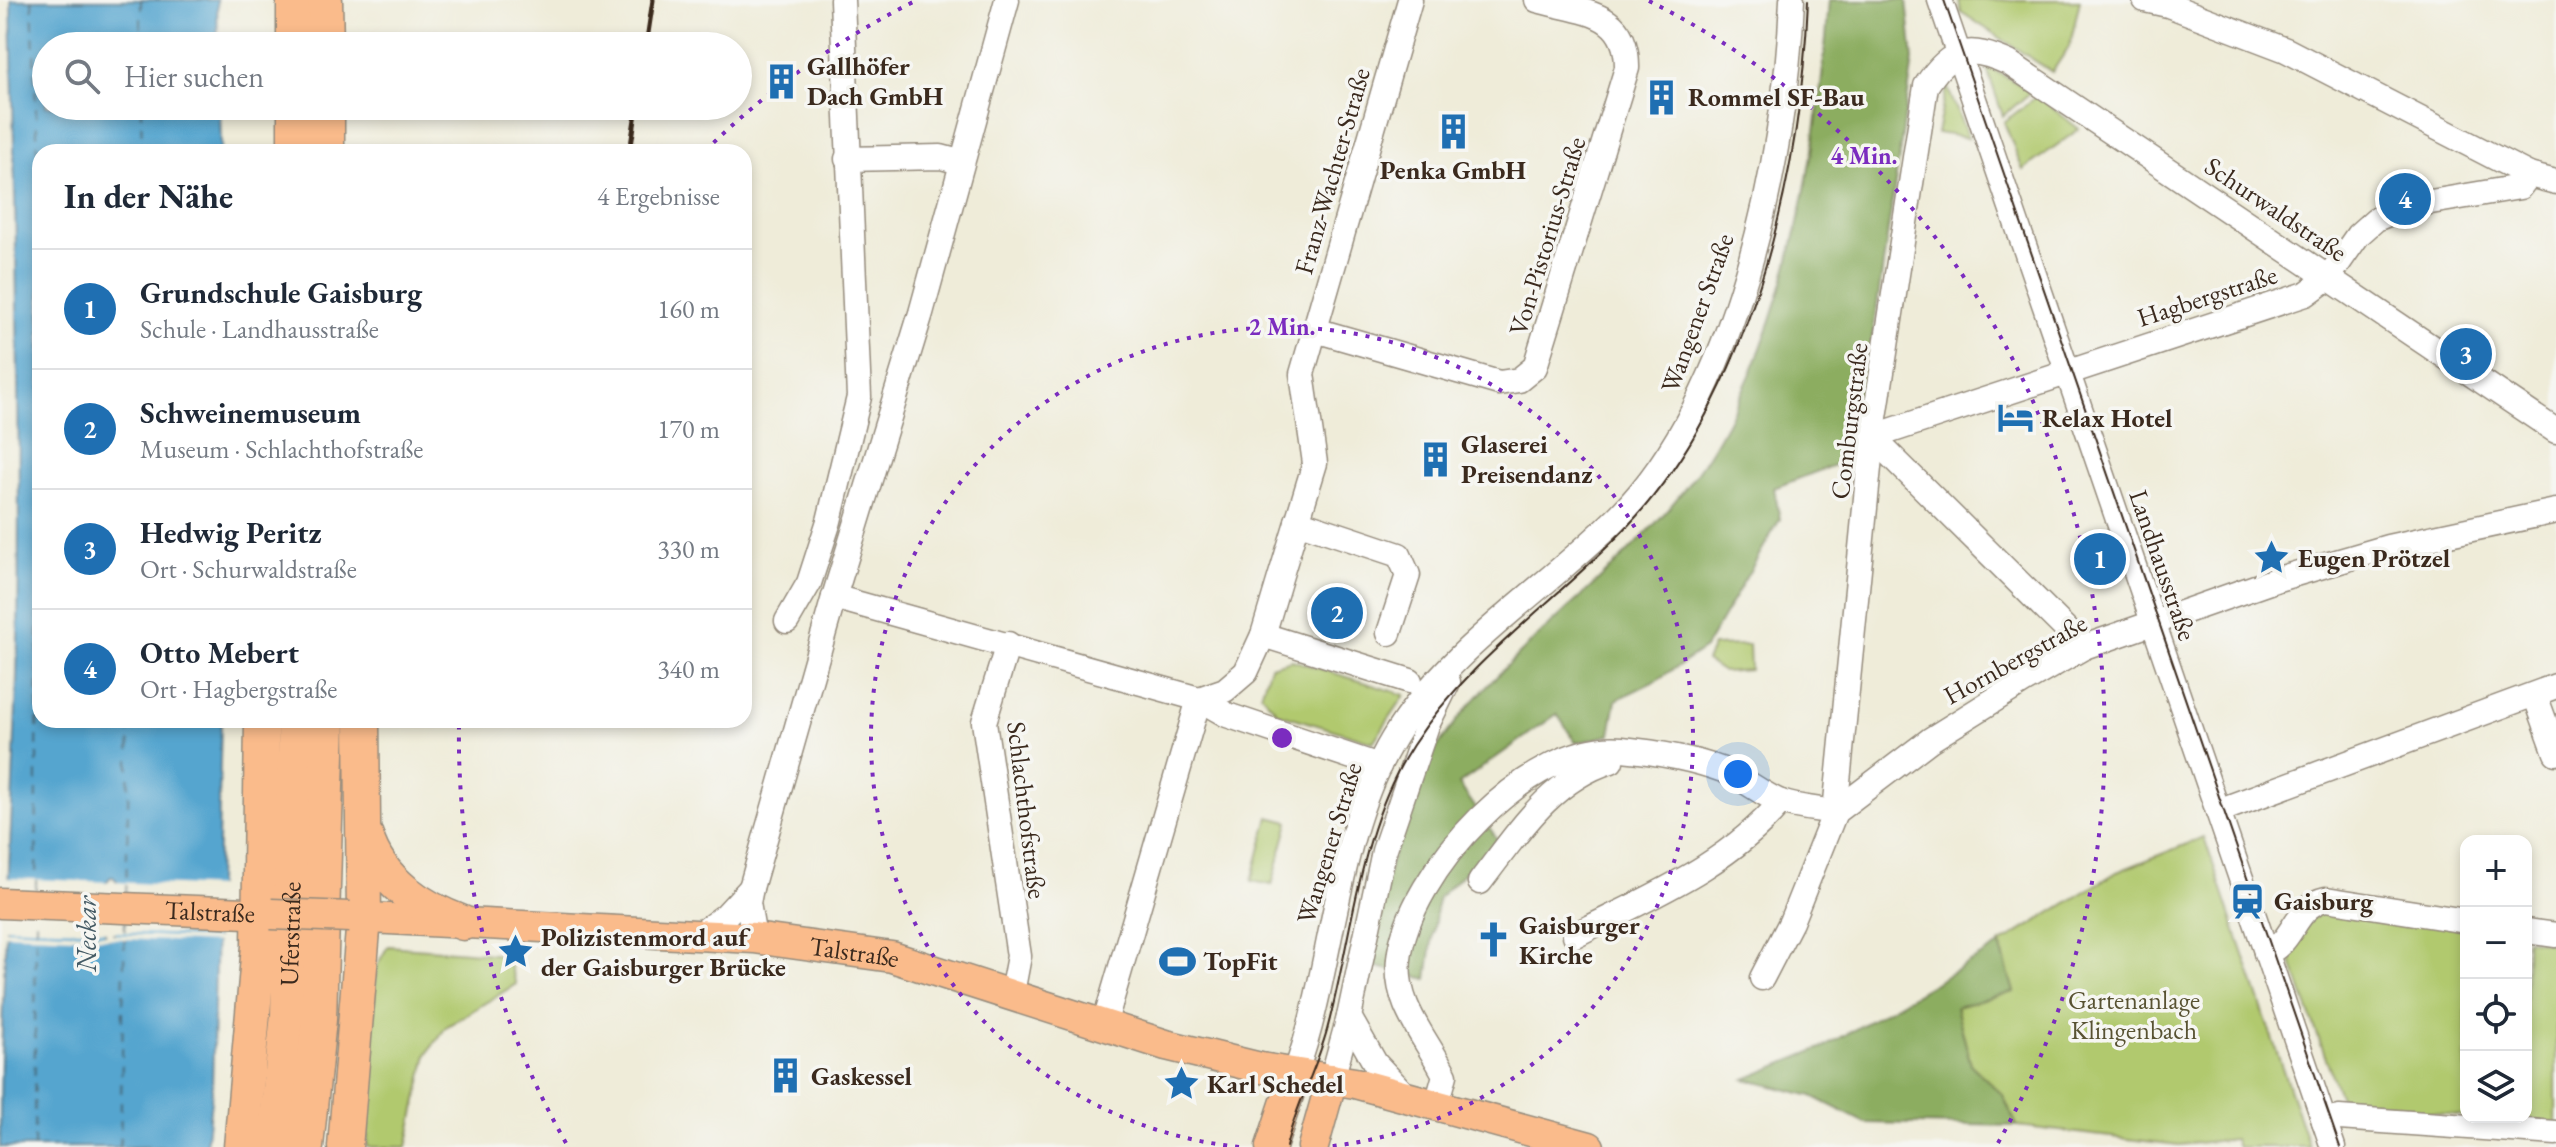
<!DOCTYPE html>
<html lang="de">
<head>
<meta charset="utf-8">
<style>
  :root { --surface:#fff; --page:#f2f2f3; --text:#1f2937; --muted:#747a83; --line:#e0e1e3; --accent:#1f6fb2 }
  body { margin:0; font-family:"EB Garamond",serif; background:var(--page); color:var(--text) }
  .controls { position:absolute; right:24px; bottom:24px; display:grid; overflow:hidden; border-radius:16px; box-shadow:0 4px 12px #0003 }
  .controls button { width:72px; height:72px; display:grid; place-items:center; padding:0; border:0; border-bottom:2px solid var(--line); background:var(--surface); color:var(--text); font:40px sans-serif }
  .you { position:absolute; left:1738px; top:774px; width:28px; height:28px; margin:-20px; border:6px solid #fff; border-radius:50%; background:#1a73e8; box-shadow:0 0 0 12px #1a73e833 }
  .badge { display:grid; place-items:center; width:52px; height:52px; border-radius:50%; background:var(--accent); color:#fff; font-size:26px; font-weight:700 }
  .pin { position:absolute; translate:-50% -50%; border:4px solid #fff; box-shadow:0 2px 8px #0006 }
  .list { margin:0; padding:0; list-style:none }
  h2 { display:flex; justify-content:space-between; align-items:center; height:104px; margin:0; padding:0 32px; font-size:34px }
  h2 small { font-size:26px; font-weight:400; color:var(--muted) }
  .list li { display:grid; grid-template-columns:52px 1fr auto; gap:24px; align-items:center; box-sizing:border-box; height:120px; padding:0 32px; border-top:2px solid var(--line) }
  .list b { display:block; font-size:30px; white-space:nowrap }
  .list p { margin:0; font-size:26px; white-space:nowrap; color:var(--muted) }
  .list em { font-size:26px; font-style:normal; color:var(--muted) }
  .icon { flex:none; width:44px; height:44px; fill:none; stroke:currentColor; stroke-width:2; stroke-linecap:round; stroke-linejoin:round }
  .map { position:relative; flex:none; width:2556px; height:1147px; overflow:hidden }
  .search { position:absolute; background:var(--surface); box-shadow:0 4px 12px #0003; left:32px; top:32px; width:720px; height:88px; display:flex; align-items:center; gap:20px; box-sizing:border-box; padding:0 28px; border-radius:44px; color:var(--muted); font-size:30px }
  .panel { position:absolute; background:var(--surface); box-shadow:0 4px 12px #0003; left:32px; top:144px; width:720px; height:584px; border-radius:24px }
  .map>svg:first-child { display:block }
  .green { fill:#b1c96e; stroke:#767a46; stroke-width:2 }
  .forest { fill:#8cad61; stroke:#646c40; stroke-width:2 }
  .water { fill:#55a5cf; stroke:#486876; stroke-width:2; fill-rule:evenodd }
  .pier { fill:#efecd9 }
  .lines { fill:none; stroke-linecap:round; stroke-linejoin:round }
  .ferry { stroke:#455b65; stroke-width:2; stroke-dasharray:10 8; stroke-linecap:butt }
  .minor-casing { stroke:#958b7c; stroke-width:27 }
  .major-casing { stroke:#958b7c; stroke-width:33 }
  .highway-casing { stroke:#958b7c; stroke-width:37 }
  .minor { stroke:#fff; stroke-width:24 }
  .major { stroke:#fabb8b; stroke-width:30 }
  .highway { stroke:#fabb8b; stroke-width:34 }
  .tram { stroke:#3b2a1e; stroke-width:2 }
  .rail { stroke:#3b2a1e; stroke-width:5 }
  .major-bridge-casing { stroke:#958b7c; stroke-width:33; stroke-linecap:butt }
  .major-bridge { stroke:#fabb8b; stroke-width:30 }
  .ring { fill:none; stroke:#7b2cbf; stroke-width:4; stroke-dasharray:4 8 }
  .labels { text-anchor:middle; stroke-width:7; stroke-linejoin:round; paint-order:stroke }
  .poi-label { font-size:26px; font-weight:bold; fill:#3b2a1e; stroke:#f6f6f2; text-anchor:start }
  .street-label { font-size:26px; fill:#3b2a1e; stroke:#f6f6f2 }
  .park-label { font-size:26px; fill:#585232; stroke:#f6f6f2 }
  .water-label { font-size:28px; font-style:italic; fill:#455b65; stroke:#f6f6f2 }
  .centre { fill:#7b2cbf; stroke:#f6f6f2; stroke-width:4 }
  .ring-label { font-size:24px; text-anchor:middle; font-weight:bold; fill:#7b2cbf; stroke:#f6f6f2; stroke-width:7; stroke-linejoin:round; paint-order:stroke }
</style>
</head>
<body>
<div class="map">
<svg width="2556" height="1147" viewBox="0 0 2556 1147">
  <rect width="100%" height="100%" fill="#f6f6f2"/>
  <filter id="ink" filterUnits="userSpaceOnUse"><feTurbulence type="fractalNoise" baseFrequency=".0125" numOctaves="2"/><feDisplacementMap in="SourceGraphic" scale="16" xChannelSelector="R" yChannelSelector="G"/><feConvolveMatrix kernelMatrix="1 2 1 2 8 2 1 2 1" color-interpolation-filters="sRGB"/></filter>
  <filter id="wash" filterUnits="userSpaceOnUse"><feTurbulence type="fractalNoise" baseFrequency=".006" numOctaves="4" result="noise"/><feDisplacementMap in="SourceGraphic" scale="32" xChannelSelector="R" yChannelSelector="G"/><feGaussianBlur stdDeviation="1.8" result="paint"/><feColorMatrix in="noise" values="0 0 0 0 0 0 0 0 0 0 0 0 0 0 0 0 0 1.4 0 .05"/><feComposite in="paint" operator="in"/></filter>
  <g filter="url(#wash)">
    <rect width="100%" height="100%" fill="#efecd9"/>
    <g class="green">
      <polygon points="1959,0 2080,0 2070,45 2052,72 1961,12"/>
      <polygon points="1986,66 2032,91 2003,116"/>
      <polygon points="1947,86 1968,138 1937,133"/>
      <polygon points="2037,96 2079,129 2023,170 2004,122"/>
      <polygon points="1749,645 1750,670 1723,672 1706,661 1713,646"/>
      <polygon points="1292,660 1405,695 1373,742 1278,713 1261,694 1270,666"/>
      <polygon points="1269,817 1289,822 1272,885 1252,881"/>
      <polygon points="2204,837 2309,1147 2237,1147 2234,1139 2179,1145 2017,1126 2003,1095 1971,1065 1956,1006 2014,992 2000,944 2117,872"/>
      <polygon points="2329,907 2466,929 2466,1116 2358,1106 2340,1098 2283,938"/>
      <polygon points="2526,939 2556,944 2556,1123 2483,1117 2526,1117"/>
      <polygon points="388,946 506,955 516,984 446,1027 427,1054 407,1147 367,1147 376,967"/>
    </g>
    <g class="forest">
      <path d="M 1829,0 L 1907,0 L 1913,60 L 1858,435 L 1845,434 L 1842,462 L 1774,488 L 1780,519 L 1705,648 L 1657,680 L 1616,700 L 1610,735 L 1576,743 L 1557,714 L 1459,784 L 1498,840 L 1438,898 L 1427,979 L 1365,964 C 1375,925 1385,886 1395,847 C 1399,830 1401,809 1409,794 C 1480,653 1633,581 1714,446 C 1790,319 1819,146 1829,0 Z"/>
      <polygon points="2000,945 2014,992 1956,1007 1971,1065 2003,1095 2017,1126 1865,1123 1812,1096 1745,1079 1826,1046"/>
    </g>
    <path class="water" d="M 11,0 L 217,0 L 218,46 L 46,46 L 46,106 L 220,106 L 221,152 L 40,152 L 40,720 L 221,720 L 212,1091 L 206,1147 L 0,1147 C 0,976 15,805 18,634 C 21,423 15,211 11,0 ZM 112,876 L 117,881 L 114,933 L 109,938 L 105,933 L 107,881 Z"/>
    <g class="pier">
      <polygon points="5,878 111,882 109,931 3,927"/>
      <polygon points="113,882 221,887 220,936 110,932"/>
      <polygon points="3,929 220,939 220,943 3,934"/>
    </g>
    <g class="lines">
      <g class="ferry">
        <polyline points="32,0 40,213"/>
        <polyline points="141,0 141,46"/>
        <polyline points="141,106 142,152"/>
        <polyline points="36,890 40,405"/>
        <polyline points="126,895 130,720"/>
        <polyline points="34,1147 36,920"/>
        <polyline points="120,1147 125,921"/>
      </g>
    </g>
  </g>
  <g filter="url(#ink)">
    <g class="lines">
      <defs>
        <g id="minor">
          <polyline points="1940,0 2333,1147"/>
          <polyline points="2145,0 2168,5 2286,50 2529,175 2556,182"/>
          <polyline points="847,159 941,157 960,162"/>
          <path d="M 1315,330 L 1499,383 L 1519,380 L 1535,367 L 1627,68 C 1628,10 1582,13 1537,0"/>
          <polyline points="1297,521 1399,555 1408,575 1389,633"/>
          <polyline points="834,597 1199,699 1227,715 1379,766"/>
          <polyline points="787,621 809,583 829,521 859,397 842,0"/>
          <polyline points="1263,635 1410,681"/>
          <polyline points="1008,644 984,722 1019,956 1012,993"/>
          <polyline points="2084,647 1872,437 2306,294 2328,278 2358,235 2376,219 2407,206 2520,187 2529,175"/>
          <polyline points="2535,695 2556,753"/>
          <polyline points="1199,699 1225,690 1246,672 1263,635 1280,578 1315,463 1302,374 1410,0"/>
          <polyline points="2218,811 2556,686"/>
          <path d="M 1835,812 L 1872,437 L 1926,86 C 1950,48 1970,45 2009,63 L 2556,431"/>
          <path d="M 1480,882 C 1517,834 1550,780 1611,761"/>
          <polyline points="2526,931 2556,935"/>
          <polyline points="699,935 726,915 751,888"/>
          <path d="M 1575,935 C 1649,897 1726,867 1781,802"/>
          <polyline points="754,938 748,903 751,888 834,597 921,313 1007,0"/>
          <path d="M 2266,953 C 2295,943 2293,906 2326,899 L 2466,921"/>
          <polyline points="1762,978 1791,922 1835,812 1930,740 2023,682 2084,647 2278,579 2388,547 2556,511"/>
          <polyline points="1349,1017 1375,1063 1406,1096"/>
          <polyline points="1104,1025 1199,699"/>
          <path d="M 1295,1074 C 1334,967 1334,838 1393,739 C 1447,648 1546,590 1620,515 C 1735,399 1786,159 1792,0"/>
          <polyline points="1332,1079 1349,1017 1384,851 1427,725 1448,682"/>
          <path d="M 1437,1104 L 1445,1075 C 1426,1037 1394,1005 1399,959 C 1408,873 1531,740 1622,749 C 1653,752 1693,759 1723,770 C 1744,778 1761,794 1781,802 C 1797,808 1818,809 1835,812"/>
          <polyline points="2324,1121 2339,1118 2556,1133"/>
        </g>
        <g id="major">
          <path id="s1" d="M 0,903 L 271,914"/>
          <path id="s2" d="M 350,917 L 754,938 L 892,957 L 1166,1045 L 1261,1068 L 1355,1083 L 1589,1147"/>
          <polyline points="1271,1147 1295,1074"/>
          <polyline points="1313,1147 1332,1079"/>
        </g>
        <g id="highway">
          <polyline points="294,0 294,46"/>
          <polyline points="325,0 326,46"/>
          <polyline points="295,106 295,152"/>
          <polyline points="327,106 327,152"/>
          <path d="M 366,836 C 379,881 422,908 463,923"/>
          <polyline points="241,1147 259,946 262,720"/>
          <path id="s3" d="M 274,1147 L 288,1015 L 296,720"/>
          <polyline points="306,1147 319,1019 328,720"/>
          <polyline points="345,1147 364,918 362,720"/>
        </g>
      </defs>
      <use href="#minor" class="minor-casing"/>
      <use href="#major" class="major-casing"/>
      <use href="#highway" class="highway-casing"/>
      <use href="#minor" class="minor"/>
      <use href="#major" class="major"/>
      <use href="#highway" class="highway"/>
      <g class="tram">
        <polyline points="1944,0 2340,1147"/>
        <path d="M 1286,1147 C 1295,1107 1316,1070 1327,1030 C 1353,934 1358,830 1413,745 C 1468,660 1554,603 1623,531 C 1750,399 1801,178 1808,0"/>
      </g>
      <g class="rail">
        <polyline points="646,46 653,0"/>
        <polyline points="630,152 637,106"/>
      </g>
      <defs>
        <polyline id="major-bridge" points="271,914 350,917"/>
      </defs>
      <use href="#major-bridge" class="major-bridge-casing"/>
      <use href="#major-bridge" class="major-bridge"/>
    </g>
  </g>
  <g class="ring">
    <path d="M1239 1147A411 411 0 1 1 1325 1147"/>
    <path d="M566 1143A823 823 0 0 1 459 724M705 151A823 823 0 0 1 915 1M1649 1A823 823 0 0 1 1998 1143"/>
  </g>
  <defs>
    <symbol id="building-bare" viewBox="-9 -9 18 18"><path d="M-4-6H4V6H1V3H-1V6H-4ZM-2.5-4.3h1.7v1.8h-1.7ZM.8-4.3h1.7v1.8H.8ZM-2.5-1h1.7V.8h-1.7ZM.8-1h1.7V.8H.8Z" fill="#1f6fb2" stroke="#f6f6f2" stroke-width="2.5" paint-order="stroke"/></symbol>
    <symbol id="hotel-bare" viewBox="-9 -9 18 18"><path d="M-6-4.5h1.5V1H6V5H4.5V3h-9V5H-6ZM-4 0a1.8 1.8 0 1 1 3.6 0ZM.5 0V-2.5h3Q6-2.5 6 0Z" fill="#1f6fb2" stroke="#f6f6f2" stroke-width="2.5" paint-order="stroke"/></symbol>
    <symbol id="sight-bare" viewBox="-9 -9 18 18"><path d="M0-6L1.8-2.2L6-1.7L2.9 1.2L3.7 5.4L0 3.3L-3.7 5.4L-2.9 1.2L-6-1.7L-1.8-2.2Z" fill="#1f6fb2" stroke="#f6f6f2" stroke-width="2.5" paint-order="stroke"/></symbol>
    <symbol id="station-bare" viewBox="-9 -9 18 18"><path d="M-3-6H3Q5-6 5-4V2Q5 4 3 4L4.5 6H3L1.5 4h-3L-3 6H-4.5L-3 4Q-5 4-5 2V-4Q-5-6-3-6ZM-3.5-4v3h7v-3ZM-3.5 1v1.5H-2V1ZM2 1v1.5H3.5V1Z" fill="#1f6fb2" stroke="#f6f6f2" stroke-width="2.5" paint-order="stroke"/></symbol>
    <symbol id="church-bare" viewBox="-9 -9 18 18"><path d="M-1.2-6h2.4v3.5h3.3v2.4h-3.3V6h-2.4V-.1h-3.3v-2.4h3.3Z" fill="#1f6fb2" stroke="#f6f6f2" stroke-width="2.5" paint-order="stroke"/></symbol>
    <symbol id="stadium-bare" viewBox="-9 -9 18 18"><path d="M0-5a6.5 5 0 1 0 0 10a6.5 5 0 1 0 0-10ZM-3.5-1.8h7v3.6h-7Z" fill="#1f6fb2" stroke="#f6f6f2" stroke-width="2.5" paint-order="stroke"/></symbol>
  </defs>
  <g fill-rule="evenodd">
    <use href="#building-bare" x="756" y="56" width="51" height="51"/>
    <use href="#building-bare" x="1636" y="72" width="51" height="51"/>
    <use href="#building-bare" x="1428" y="106" width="51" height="51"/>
    <use href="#hotel-bare" x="1990" y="392" width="51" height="51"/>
    <use href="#building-bare" x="1410" y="434" width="51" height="51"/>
    <use href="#sight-bare" x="2246" y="532" width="51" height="51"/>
    <use href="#station-bare" x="2222" y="876" width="51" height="51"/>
    <use href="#church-bare" x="1468" y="914" width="51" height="51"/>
    <use href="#sight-bare" x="490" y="926" width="51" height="51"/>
    <use href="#stadium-bare" x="1152" y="936" width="51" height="51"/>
    <use href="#building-bare" x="760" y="1050" width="51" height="51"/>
    <use href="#sight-bare" x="1156" y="1058" width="51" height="51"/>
  </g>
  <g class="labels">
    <g class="poi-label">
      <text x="807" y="75">Gallhöfer<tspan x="807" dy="30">Dach GmbH</tspan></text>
      <text x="1688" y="106">Rommel SF-Bau</text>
      <text x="1453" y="179" text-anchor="middle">Penka GmbH</text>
      <text x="2042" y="427">Relax Hotel</text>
      <text x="1461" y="453">Glaserei<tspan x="1461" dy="30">Preisendanz</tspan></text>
      <text x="2298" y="567">Eugen Prötzel</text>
      <text x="2274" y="910">Gaisburg</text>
      <text x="1519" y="934">Gaisburger<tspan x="1519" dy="30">Kirche</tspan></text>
      <text x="541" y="946">Polizistenmord auf<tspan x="541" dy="30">der Gaisburger Brücke</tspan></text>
      <text x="1203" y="970">TopFit</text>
      <text x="811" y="1085">Gaskessel</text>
      <text x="1207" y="1093">Karl Schedel</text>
    </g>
    <g class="street-label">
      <text transform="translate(1332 171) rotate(-74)" y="9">Franz-Wachter-Straße</text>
      <text transform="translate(2276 209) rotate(34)" y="9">Schurwaldstraße</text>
      <text transform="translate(1547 236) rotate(-73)" y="9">Von-Pistorius-Straße</text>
      <text transform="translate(2207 296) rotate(-18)" y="9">Hagbergstraße</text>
      <text transform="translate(1697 313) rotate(-70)" y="9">Wangener Straße</text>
      <text transform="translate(1849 421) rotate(-83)" y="9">Comburgstraße</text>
      <text transform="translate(2163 565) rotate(71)" y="9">Landhausstraße</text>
      <text transform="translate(2015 659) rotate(-29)" y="9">Hornbergstraße</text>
      <text transform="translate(1027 810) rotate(83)" y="9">Schlachthofstraße</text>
      <text transform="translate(1329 843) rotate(-73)" y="9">Wangener Straße</text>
      <text dy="9" stroke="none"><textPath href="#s1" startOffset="210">Talstraße</textPath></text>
      <text dy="9" stroke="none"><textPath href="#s3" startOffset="214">Uferstraße</textPath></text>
      <text dy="9" stroke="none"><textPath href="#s2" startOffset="506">Talstraße</textPath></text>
    </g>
    <g class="park-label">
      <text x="2134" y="1009">Gartenanlage<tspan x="2134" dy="30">Klingenbach</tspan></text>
    </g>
    <g class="water-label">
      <text transform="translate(86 934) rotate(-90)" y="10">Neckar</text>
    </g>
  </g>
  <circle cx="1282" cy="738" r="12" class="centre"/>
  <g class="ring-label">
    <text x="1864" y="164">4 Min.</text>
    <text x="1282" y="335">2 Min.</text>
  </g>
</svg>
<div class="controls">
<button>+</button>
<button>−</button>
<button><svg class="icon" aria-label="locate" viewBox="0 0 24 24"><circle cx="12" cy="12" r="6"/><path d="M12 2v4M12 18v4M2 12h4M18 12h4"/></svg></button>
<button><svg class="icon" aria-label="layers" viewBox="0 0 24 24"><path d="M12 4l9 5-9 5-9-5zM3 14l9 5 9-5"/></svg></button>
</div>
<div class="you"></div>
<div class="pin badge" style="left:2100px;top:559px">1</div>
<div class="pin badge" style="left:1337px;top:613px">2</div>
<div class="pin badge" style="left:2466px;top:354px">3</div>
<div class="pin badge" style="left:2405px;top:199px">4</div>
<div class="search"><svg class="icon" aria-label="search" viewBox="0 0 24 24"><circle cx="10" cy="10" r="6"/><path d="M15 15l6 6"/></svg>Hier suchen</div>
<section class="panel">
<h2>In der Nähe<small>4 Ergebnisse</small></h2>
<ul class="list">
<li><span class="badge">1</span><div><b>Grundschule Gaisburg</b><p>Schule · Landhausstraße</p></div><em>160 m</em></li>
<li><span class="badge">2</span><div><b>Schweinemuseum</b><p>Museum · Schlachthofstraße</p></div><em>170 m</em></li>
<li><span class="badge">3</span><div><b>Hedwig Peritz</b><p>Ort · Schurwaldstraße</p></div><em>330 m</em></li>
<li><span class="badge">4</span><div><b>Otto Mebert</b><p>Ort · Hagbergstraße</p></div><em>340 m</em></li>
</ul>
</section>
</div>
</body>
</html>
